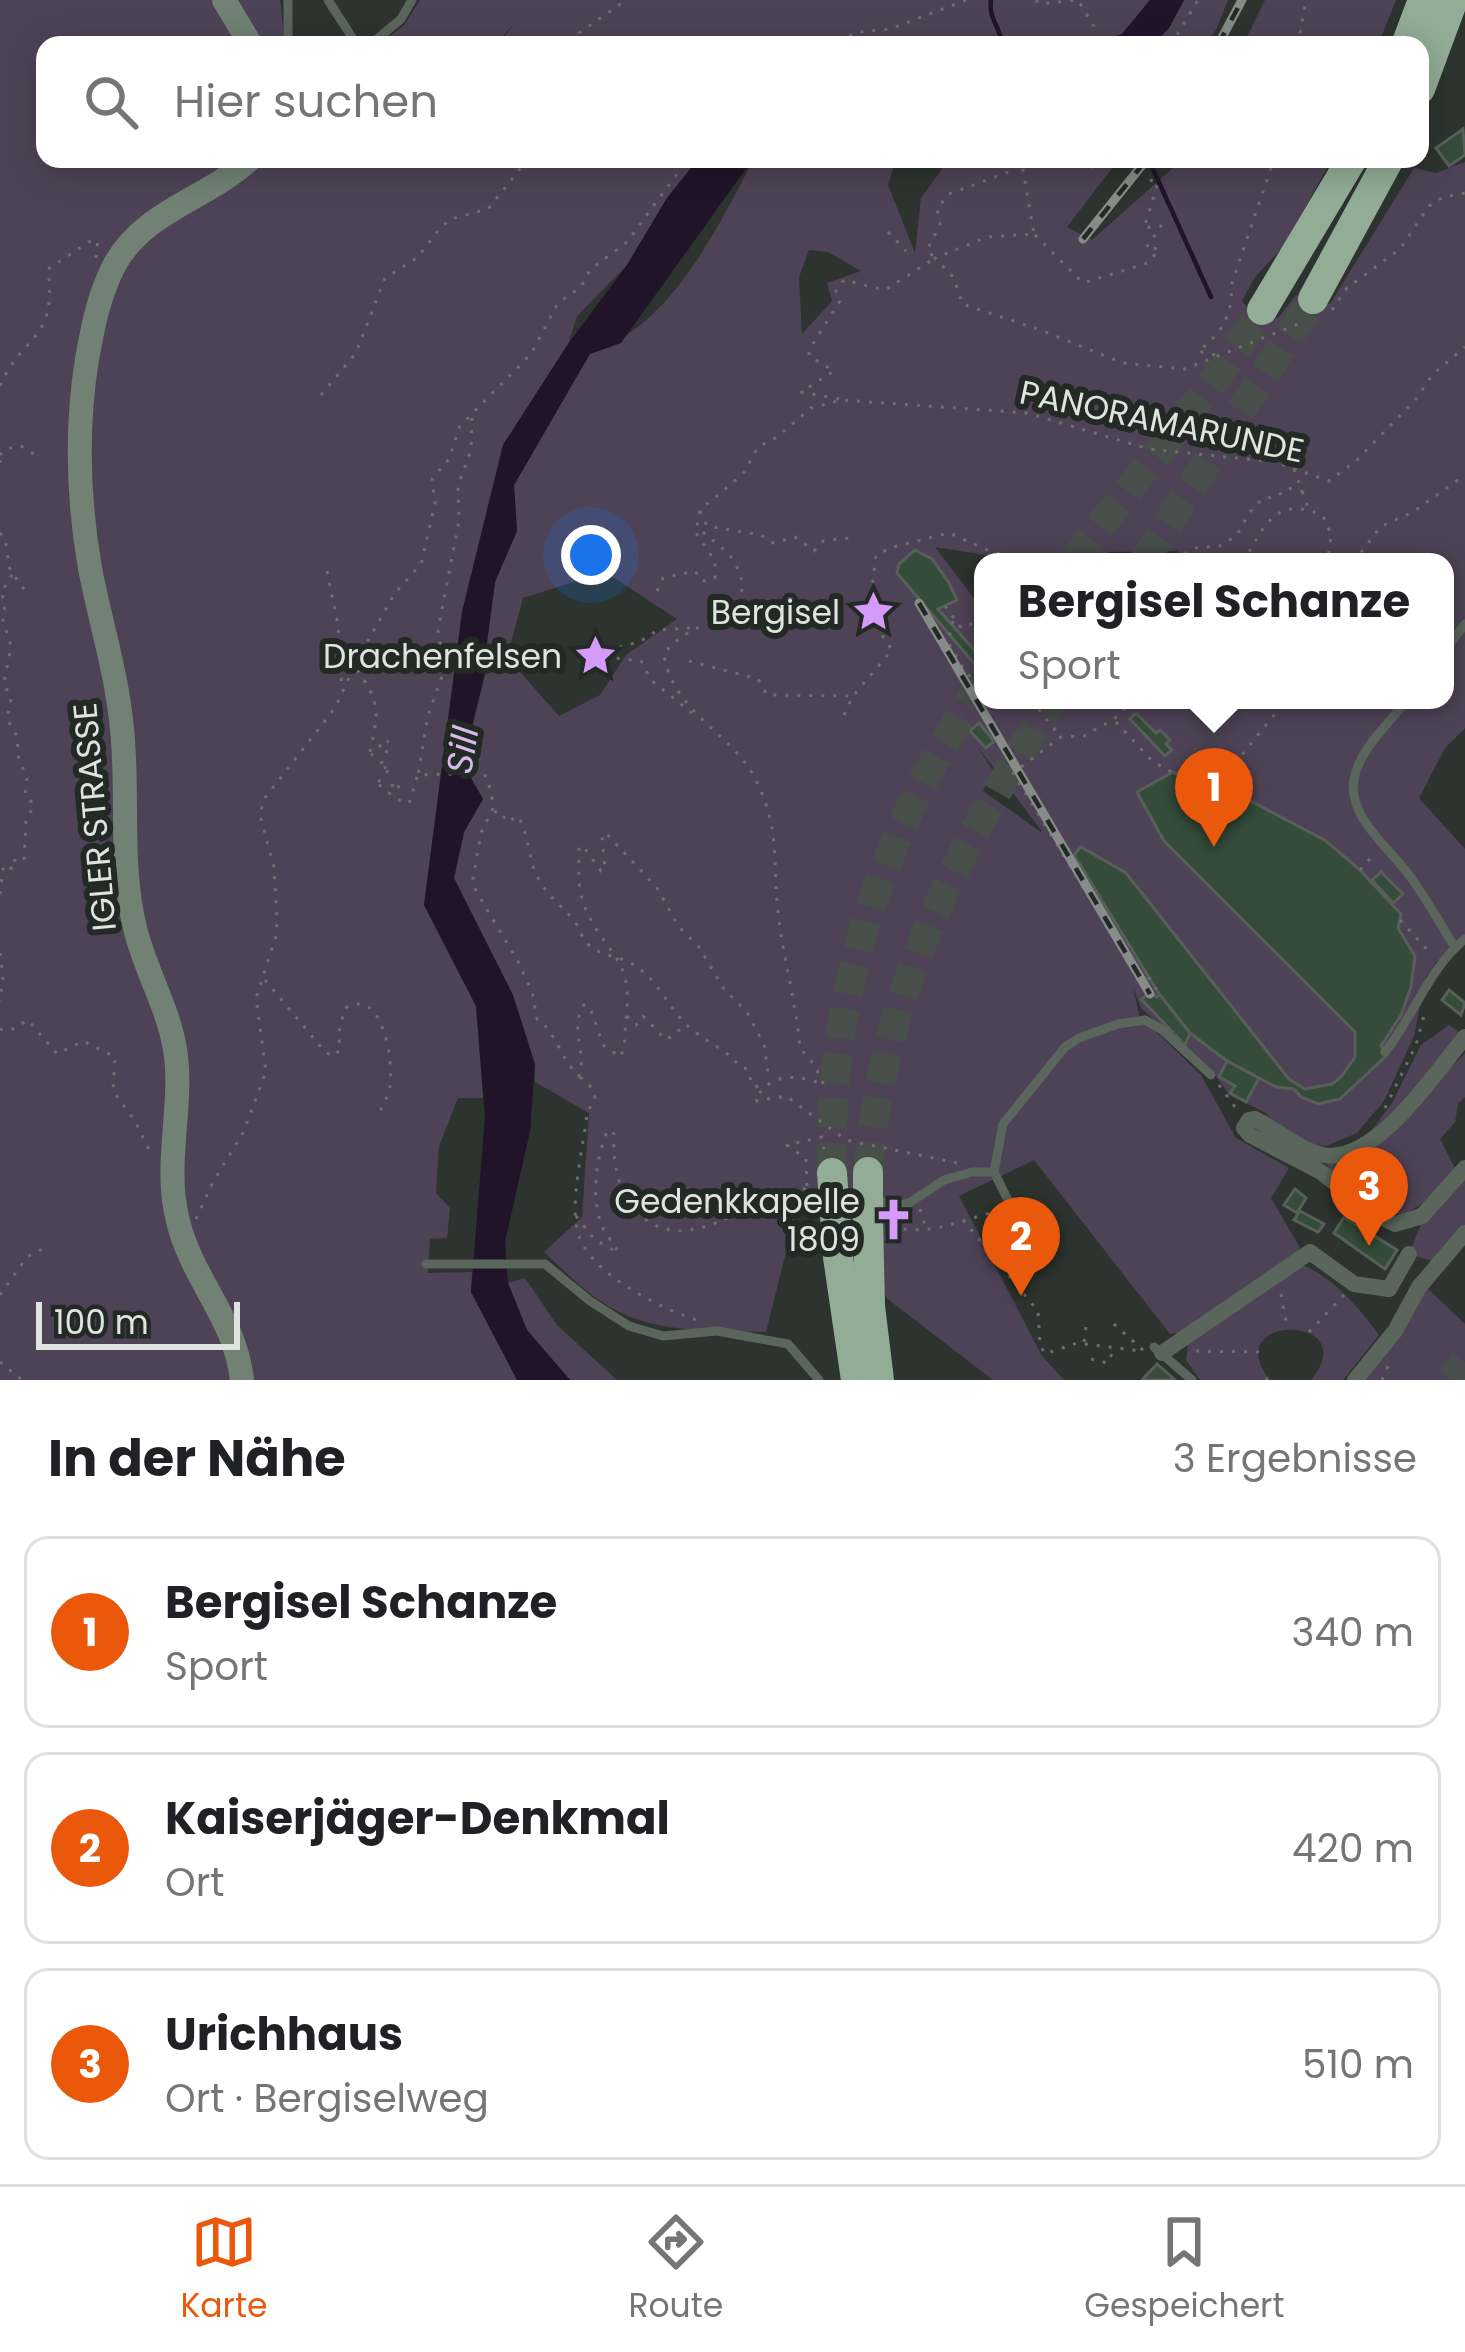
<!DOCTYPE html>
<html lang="de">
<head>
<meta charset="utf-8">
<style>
  :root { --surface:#fff; --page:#f2f2f2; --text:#202124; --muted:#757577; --line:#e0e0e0; --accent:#ea580c }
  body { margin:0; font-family:Poppins,sans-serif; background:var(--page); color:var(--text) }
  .scale { position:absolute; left:36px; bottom:30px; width:204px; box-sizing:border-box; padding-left:12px; border:6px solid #e0e4e1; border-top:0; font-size:33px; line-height:42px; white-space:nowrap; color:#e0e4e1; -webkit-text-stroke:9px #232924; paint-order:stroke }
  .you { position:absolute; left:591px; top:555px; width:42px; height:42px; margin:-30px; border:9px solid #fff; border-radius:50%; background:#1a73e8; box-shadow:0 0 0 18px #1a73e833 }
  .badge { display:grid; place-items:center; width:78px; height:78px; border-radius:50%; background:var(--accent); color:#fff; font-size:39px; font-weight:700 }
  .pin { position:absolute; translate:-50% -99px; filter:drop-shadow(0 3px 6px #0008) }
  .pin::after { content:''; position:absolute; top:63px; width:42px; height:36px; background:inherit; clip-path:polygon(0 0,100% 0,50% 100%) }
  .popup { position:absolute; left:974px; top:553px; width:480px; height:156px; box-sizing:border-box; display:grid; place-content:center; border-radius:24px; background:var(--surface); filter:drop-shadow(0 3px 9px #0005); font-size:39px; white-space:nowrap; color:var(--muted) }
  .popup b { font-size:45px; color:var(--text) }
  .popup::after { content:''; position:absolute; left:50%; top:100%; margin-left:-24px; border:24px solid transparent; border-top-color:var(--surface) }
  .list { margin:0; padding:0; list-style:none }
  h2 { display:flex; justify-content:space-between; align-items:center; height:156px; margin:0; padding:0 48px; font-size:51px }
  h2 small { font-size:39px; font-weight:400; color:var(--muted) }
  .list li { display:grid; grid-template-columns:78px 1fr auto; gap:36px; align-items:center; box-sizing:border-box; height:192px; margin:0 24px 24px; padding:0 24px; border:3px solid var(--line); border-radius:24px }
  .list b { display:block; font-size:45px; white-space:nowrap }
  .list p { margin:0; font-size:39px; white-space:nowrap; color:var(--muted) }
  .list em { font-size:39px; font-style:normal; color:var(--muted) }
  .icon { flex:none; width:66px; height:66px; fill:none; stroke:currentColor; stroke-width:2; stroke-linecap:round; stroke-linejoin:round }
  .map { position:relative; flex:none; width:1465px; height:1380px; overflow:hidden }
  .search { position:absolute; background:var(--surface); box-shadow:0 6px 30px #0003; left:36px; right:36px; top:36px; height:132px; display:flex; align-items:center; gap:30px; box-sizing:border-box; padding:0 42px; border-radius:24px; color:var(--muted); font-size:45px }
  .sheet { height:804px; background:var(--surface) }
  nav { display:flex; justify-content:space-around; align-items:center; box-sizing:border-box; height:168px; border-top:3px solid var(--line); background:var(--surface); font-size:33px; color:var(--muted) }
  nav a { display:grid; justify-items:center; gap:6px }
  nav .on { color:var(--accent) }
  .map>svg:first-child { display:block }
  .green { fill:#4e4356; fill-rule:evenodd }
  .water { fill:#211429 }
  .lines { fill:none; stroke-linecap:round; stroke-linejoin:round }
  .stream { stroke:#211429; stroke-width:4.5 }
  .building { fill:#344c39; stroke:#585e59; stroke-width:3 }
  .highway-tunnel { stroke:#484e49; stroke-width:30; stroke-dasharray:30 15; stroke-linecap:butt }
  .path { stroke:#6b706c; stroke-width:3; stroke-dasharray:3 9; stroke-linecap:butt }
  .lane { stroke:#5a655c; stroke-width:9 }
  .street { stroke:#5a655c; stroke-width:16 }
  .secondary { stroke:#718274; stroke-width:24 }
  .highway { stroke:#92ac96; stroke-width:30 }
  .rail-casing { stroke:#878c88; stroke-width:9 }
  .rail { stroke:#232924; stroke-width:4.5; stroke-dasharray:14; stroke-linecap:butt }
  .highway-bridge { stroke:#92ac96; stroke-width:30 }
  .labels { text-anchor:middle; stroke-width:12; stroke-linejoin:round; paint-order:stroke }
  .street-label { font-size:33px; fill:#e0e4e1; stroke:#232924 }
  .poi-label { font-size:33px; fill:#e0e4e1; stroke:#232924; text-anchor:end }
  .water-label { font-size:36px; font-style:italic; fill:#d7baeb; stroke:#232924 }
</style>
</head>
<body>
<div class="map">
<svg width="1465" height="1380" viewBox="0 0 1465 1380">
  <rect width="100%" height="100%" fill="#2d332e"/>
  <g class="green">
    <polygon points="0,0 280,0 285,45 45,45 45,159 698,159 667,198 627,265 577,316 568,344 503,445 462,612 424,905 476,1006 483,1098 458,1098 439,1146 436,1193 450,1208 447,1238 430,1239 428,1273 472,1272 471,1292 517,1380 0,1380"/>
    <polygon points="420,0 1150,0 1122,34 1092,45 499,45 514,23 496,45 379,45 405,24"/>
    <polygon points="1184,0 1228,0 1216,30 1204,45 1153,45 1169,28"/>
    <polygon points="1265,0 1396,0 1378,45 1243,45"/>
    <path d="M 754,159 L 896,159 L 888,185 L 915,253 L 921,198 L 949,159 L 1119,159 L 1067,227 L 1092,240 L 1183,159 L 1332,159 L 1283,247 L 1255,277 L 1242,301 L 1248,309 L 1278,318 L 1296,295 L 1330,304 L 1414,168 L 1436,173 L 1465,162 L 1465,728 L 1445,748 L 1419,798 L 1465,849 L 1465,939 L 1441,964 L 1437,961 L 1426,977 L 1414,1036 L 1384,1101 L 1357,1133 L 1326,1146 L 1313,1144 L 1276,1125 L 1266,1113 L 1229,1095 L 1216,1076 L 1141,1008 L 1133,987 L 1139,1015 L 1201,1075 L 1236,1138 L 1289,1168 L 1271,1198 L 1300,1248 L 1295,1262 C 1329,1273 1359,1307 1379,1335 L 1343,1380 L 1311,1380 C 1366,1313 1216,1313 1270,1380 L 1200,1380 L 1186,1360 L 1190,1331 L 1170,1334 L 1034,1160 L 959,1196 L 1042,1356 L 1064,1380 L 993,1380 L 889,1300 L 800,1196 L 766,1332 C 720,1330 669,1334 626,1315 C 594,1302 569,1275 544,1252 L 582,1217 L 589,1113 L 535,1082 L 535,1064 L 454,878 L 464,832 L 483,799 L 463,764 L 488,662 L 486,650 L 495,582 L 517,531 L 514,485 L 590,353 C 671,327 716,230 754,159 ZM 809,250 L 828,252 L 861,271 L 827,283 L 832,301 L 802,334 L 799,277 ZM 935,547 L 1029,562 L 1110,562 L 1108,552 L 1177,551 L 1182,562 L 1445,562 L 1445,700 L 983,700 L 983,610 ZM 605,572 L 677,619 L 626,655 L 600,695 L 559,716 L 507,657 L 523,598 ZM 977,746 L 1041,830 L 1041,832 L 983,791 L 993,771 Z"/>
    <polygon points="1449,1025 1465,1036 1420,1089 1370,1132 1392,1103 1421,1045"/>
    <path d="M 1465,1053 L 1465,1097 L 1458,1104 L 1455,1122 L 1440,1139 L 1457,1172 C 1393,1235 1395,1221 1329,1171 L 1327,1164 L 1348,1160 L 1430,1089 Z"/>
    <polygon points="1465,1168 1465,1233 1439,1263 1409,1254 1426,1212"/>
    <polygon points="525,1278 557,1325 617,1380 570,1380 527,1330 508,1283"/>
    <polygon points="1426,1287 1465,1324 1465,1380 1364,1380"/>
  </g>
  <g class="water">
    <polygon points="1150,0 1184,0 1169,28 1153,45 1092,45 1122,34"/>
    <polygon points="698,159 753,159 621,343 590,354 514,485 517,531 495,582 486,650 488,661 463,764 483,799 464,832 454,878 513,995 535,1064 530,1131 505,1242 508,1283 527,1330 570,1380 517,1380 471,1292 485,1116 476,1006 424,905 462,612 503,445 568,344 627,265 667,198"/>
  </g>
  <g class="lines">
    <g class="stream">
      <path d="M 991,0 C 988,19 1001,27 1002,45"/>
      <polyline points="1152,167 1211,297"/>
    </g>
  </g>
  <g class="building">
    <polygon points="1463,129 1465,155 1449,166 1436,148"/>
    <polygon points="915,550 932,559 949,583 957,600 938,609 983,660 983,674 897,573 899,564"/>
    <polygon points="1136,713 1156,733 1160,730 1170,740 1166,744 1172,750 1165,756 1130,719"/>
    <polygon points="979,723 994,741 986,748 970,731"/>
    <polygon points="1173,772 1217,796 1245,798 1326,841 1360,870 1401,914 1398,928 1415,956 1411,987 1401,1015 1381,1046 1387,1055 1340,1099 1318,1104 1301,1097 1294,1089 1276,1087 1227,1061 1190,1033 1172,1015 1074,855 1081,847 1126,873 1289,1079 1305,1089 1332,1084 1341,1077 1355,1057 1355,1032 1164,841 1137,792"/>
    <polygon points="1381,872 1403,894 1393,903 1372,880"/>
    <polygon points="1449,990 1465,1003 1461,1015 1442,1000"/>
    <polygon points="1152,992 1156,997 1160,995 1190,1033 1185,1045 1141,999"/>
    <polygon points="1227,1061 1259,1078 1246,1102 1230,1093 1235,1086 1219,1077"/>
    <polygon points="1295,1189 1306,1198 1297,1213 1284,1205"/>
    <polygon points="1300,1211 1324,1224 1318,1232 1294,1220"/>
    <polygon points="1344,1217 1397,1250 1385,1269 1334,1233"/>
    <polygon points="1157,1364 1175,1380 1142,1380"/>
  </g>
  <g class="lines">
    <g class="highway-tunnel">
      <polyline points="1072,562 1216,378 1262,310"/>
      <polyline points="1143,562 1313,299"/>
      <path d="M 868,1172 C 883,990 956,851 1053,700"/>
      <path d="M 832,1173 C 827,996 883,827 983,682"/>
      <polyline points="1451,1380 1465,1363"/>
    </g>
    <g class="path">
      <polyline points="1036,0 1040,4 1078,0 1095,28"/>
      <polyline points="581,45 579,33 626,0"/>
      <polyline points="827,45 858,32 890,29 966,0"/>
      <polyline points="1171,45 1198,0"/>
      <polyline points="1298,45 1306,0"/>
      <polyline points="1017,159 1022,164 1034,234 987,237 935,258 954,278 962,304 1038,329 1123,363 1185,369 1306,321"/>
      <polyline points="1091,168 1101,159"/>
      <polyline points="888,232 906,251"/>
      <polyline points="1035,235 1083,283 1148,263 1159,249 1146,248 1161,226 1144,228 1158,182 1146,179"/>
      <polyline points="96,258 98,238"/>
      <polyline points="1332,310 1347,288 1400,249 1429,206 1443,197 1465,193"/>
      <path d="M 1215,355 L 1198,351 C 1220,336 1234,313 1231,286 L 1274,159"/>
      <path d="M 0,386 C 23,332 57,344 48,269 L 98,236"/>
      <polyline points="321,395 356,353 385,278 417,258 440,228 451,219 488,209 528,159"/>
      <polyline points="839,399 801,392 834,371 809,356 809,350 840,301 836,291 844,280 885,290 935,258 927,250 940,225 937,209 949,194 1014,170"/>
      <path d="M 472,418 L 471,450 L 458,486 L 459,521 L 438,630 L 444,671 L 428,715 L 418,775 L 482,773 L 487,777 L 494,806 L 481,833 L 473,879 L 476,891 L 519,963 L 532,992 L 537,1019 C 555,1030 560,1058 579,1076 C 587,1051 569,1028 584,1005 L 590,1007 L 603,1045 L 620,1057 C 627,1044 624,1033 626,1019 C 634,954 605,957 584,905 C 577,886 579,867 579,847 L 583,846 L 601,871 L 605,869 L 602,835 L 606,833 L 657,888 L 679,927 L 699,947 L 724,989 L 747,1012 L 764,1045 L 769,1080"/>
      <polyline points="0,455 5,449 21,446 35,455"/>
      <polyline points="0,460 0,466"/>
      <polyline points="1294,469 1309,510"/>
      <polyline points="700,511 707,526 761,535 773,543 795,537 814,551 823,541 849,538"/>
      <polyline points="0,533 5,539 10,570 26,592"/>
      <polyline points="1078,562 1084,559 1179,557 1194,548 1220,546 1237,535 1249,513 1263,498 1276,497 1288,488 1304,492"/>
      <path d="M 1243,562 C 1265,526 1275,495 1322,515 C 1333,532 1332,543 1326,562"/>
      <polyline points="1354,562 1380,527 1413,512 1465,475"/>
      <polyline points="327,571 338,625 342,690"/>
      <polyline points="657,591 663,578 695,571 702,581 715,578 715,561 696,533 697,528"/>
      <polyline points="945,606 961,628 971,624 983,604"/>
      <polyline points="953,621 948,642 965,671 983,690"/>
      <polyline points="690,628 658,630 639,642 597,653 598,656 641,661 651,680 692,713"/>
      <polyline points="689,661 758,679 767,695 851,696"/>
      <polyline points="1031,700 1060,736"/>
      <polyline points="1134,700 1114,719 1084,736 1061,737 1013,773 1138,977 1147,975 1159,994"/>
      <polyline points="844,715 853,696 892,650 878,629 882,606 872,589 876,555 893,547 949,533 994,553 1051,562"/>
      <polyline points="1116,722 1152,761 1193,784"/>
      <path d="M 417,777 L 410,801 L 405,804 L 389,793 L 401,785 L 375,786 L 391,767 L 379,768 L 390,744 L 386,739 L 369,758 C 378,711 383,706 354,665 L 395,593 L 421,564 L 435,503 L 432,479 L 449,459 L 460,426 L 531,354 L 558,303 L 581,287 L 590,270 L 627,242 L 688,159"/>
      <polyline points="1228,787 1237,761 1286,700"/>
      <path d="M 494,812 L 500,811 L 507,822 L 518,816 C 528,834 528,851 534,869 C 543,893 557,901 573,919 C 579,926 581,937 587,943 C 599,957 620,955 636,966 C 659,982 669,1009 690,1028 C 706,1042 728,1050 740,1067 L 747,1069 L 752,1083 L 757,1084 L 756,1094"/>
      <polyline points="1360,870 1374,854"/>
      <polyline points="0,894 3,869 11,872 11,860 24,861 26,821 34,805 25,794 27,779 17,753 18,738 7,719 11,699 4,683 11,646 3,621 5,602 1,593 13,573"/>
      <polyline points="1400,920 1431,954"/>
      <polyline points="0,953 3,976 0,1001"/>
      <path d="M 265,980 L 326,1053 L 335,1056 L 341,1047 L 338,1036 L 345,1008 C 384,986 393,1062 390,1086 C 389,1095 383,1105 379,1114"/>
      <polyline points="627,1016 636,1025 643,1016 666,1040 685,1026"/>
      <polyline points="0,1029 9,1031 28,1020 57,1054 83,1041 115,1057 113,1091 135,1121 151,1154"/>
      <path d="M 580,1077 L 592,1088 L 595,1098 L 587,1113 C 584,1146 568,1205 579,1236 C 593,1276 662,1309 700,1321"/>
      <polyline points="1219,1085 1238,1111"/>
      <polyline points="1385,1108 1416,1045 1425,1012"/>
      <polyline points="1373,1158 1379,1195"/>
      <path d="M 957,1163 L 846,1140 L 786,1096 L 755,1101 C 768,1072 799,1074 824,1085 L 814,1064 L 800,1048 C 796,1002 783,958 778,912 C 772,858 781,830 755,778 C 731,733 673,712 664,655 C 683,618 770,620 733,560 C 724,546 708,539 697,526 L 700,510 L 743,474 L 758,447 L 777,437 L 811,408 L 841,400 L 1027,413 L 1149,449 L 1275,462 L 1329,481 L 1357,460 L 1416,399 L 1433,374 L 1465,347"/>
      <polyline points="807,1186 806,1159 787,1145 822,1137 824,1150"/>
      <polyline points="920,1209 926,1229"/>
      <path d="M 576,1216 L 595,1240 L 618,1253 C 615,1244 607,1237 603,1228 C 590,1200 596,1156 608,1130 L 614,1134 C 613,1162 616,1182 632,1205 C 682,1271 754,1189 812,1188"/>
      <polyline points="196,1219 213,1182 243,1133 266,1072 256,998 276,936 277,919 274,867 260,815 264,799 335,708 353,669"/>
      <polyline points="963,1220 1038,1311 1040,1345 1045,1354 1077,1343 1141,1351"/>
      <path d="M 892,1226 C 927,1238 963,1219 998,1211"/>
      <polyline points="1281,1294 1287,1327"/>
      <polyline points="0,1295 27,1257 44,1248"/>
      <polyline points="1114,1324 1144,1351"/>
      <polyline points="1309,1332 1345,1294"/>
      <polyline points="1084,1342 1087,1319"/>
      <polyline points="1196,1351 1260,1352"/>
      <polyline points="1091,1359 1108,1363 1114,1349"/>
      <polyline points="0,1362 22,1380"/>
      <polyline points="1266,1380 1268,1378"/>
      <polyline points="1382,1380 1391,1360"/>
    </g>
    <g class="lane">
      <polyline points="328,0 357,45"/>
      <polyline points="288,45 288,0"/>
      <polyline points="370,45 401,19 412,0"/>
      <polyline points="1445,650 1465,624"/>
      <path d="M 1407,700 C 1390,722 1359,750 1354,779 C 1347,817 1389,847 1409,875 C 1426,898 1440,923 1455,948"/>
      <path d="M 1385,1052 C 1414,1016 1429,968 1465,939"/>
      <polyline points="994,1172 1003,1124 1065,1047 1079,1038 1118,1024 1145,1020 1161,1029 1211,1075"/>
      <polyline points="875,1200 896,1206 909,1203 944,1180 972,1172 994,1172 1012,1208"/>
      <polyline points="426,1264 545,1264 590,1301 629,1326 663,1336 717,1331 788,1344 819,1380"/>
      <polyline points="1154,1347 1192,1380"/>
    </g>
    <g class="street">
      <path d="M 1465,1037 C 1435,1073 1375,1165 1323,1155 C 1299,1150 1277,1130 1255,1119 L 1249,1120 L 1244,1128 L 1250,1135 L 1321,1172 L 1372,1212 L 1395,1224 L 1422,1216 L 1465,1168"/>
      <polyline points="1162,1353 1310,1252 1354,1284 1389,1289 1409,1254"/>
      <polyline points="1355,1380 1395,1331 1419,1287 1465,1233"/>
    </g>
    <g class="secondary">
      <polyline points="224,0 251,45"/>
      <path d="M 242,1380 C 235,1317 192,1280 178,1221 C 163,1164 184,1106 175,1049 C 168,1007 145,970 135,928 C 119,863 129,795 122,729 C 117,674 100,621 90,568 C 78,499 76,428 87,359 C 93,326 99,294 115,264 C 145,210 208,199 250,159"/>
    </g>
    <g class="highway">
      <polyline points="1406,45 1423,0"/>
      <polyline points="1420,89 1453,0"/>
      <polyline points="1313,299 1389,159"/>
      <polyline points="1262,310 1352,159"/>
      <polyline points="868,1217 868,1172"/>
    </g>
    <defs>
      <g id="rail">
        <polyline points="1218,45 1242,0"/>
        <polyline points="1083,239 1147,159"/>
        <polyline points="919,603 1150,994"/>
      </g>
    </defs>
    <use href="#rail" class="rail-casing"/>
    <use href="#rail" class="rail"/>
    <g class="highway-bridge">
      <polyline points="832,1173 838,1257 856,1380"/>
      <polyline points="868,1217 870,1306 879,1380"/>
    </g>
  </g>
  <defs>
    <symbol id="sight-bare" viewBox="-9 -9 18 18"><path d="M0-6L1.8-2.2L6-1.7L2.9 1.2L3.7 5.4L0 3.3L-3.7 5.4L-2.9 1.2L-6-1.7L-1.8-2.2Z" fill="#d69bfa" stroke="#232924" stroke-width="2.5" paint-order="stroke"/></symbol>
    <symbol id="church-bare" viewBox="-9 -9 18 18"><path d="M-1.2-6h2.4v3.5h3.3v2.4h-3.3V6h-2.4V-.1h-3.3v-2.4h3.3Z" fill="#d69bfa" stroke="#232924" stroke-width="2.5" paint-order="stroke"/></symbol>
  </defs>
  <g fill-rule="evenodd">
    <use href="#sight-bare" x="844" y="582" width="59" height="59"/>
    <use href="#sight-bare" x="566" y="626" width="59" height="59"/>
    <use href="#church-bare" x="864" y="1190" width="59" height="59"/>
  </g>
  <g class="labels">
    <g class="street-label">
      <text transform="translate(1162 421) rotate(12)" y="12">PANORAMARUNDE</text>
      <text transform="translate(94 817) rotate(-95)" y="12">IGLER STRASSE</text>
    </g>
    <g class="poi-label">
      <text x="840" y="624">Bergisel</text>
      <text x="562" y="668">Drachenfelsen</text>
      <text x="860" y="1213">Gedenkkapelle<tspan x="860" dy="38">1809</tspan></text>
    </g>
    <g class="water-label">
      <text transform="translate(462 750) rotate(-81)" y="13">Sill</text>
    </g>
  </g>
</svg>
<div class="scale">100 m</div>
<div class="you"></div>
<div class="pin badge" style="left:1214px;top:847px">1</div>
<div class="popup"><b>Bergisel Schanze</b>Sport</div>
<div class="pin badge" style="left:1021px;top:1296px">2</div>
<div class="pin badge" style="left:1369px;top:1246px">3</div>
<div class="search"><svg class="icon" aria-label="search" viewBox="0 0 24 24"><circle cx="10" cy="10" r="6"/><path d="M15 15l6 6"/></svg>Hier suchen</div>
</div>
<section class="sheet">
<h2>In der Nähe<small>3 Ergebnisse</small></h2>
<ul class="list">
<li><span class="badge">1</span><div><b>Bergisel Schanze</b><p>Sport</p></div><em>340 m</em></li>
<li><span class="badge">2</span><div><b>Kaiserjäger-Denkmal</b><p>Ort</p></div><em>420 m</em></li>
<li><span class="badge">3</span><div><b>Urichhaus</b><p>Ort · Bergiselweg</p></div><em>510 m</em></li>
</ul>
</section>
<nav>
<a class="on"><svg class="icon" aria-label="map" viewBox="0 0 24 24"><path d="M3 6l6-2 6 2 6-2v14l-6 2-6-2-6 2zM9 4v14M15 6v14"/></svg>Karte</a>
<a><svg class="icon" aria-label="directions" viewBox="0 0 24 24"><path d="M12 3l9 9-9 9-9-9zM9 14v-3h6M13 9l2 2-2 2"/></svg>Route</a>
<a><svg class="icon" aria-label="saved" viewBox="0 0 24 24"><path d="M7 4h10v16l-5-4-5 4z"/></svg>Gespeichert</a>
</nav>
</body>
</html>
